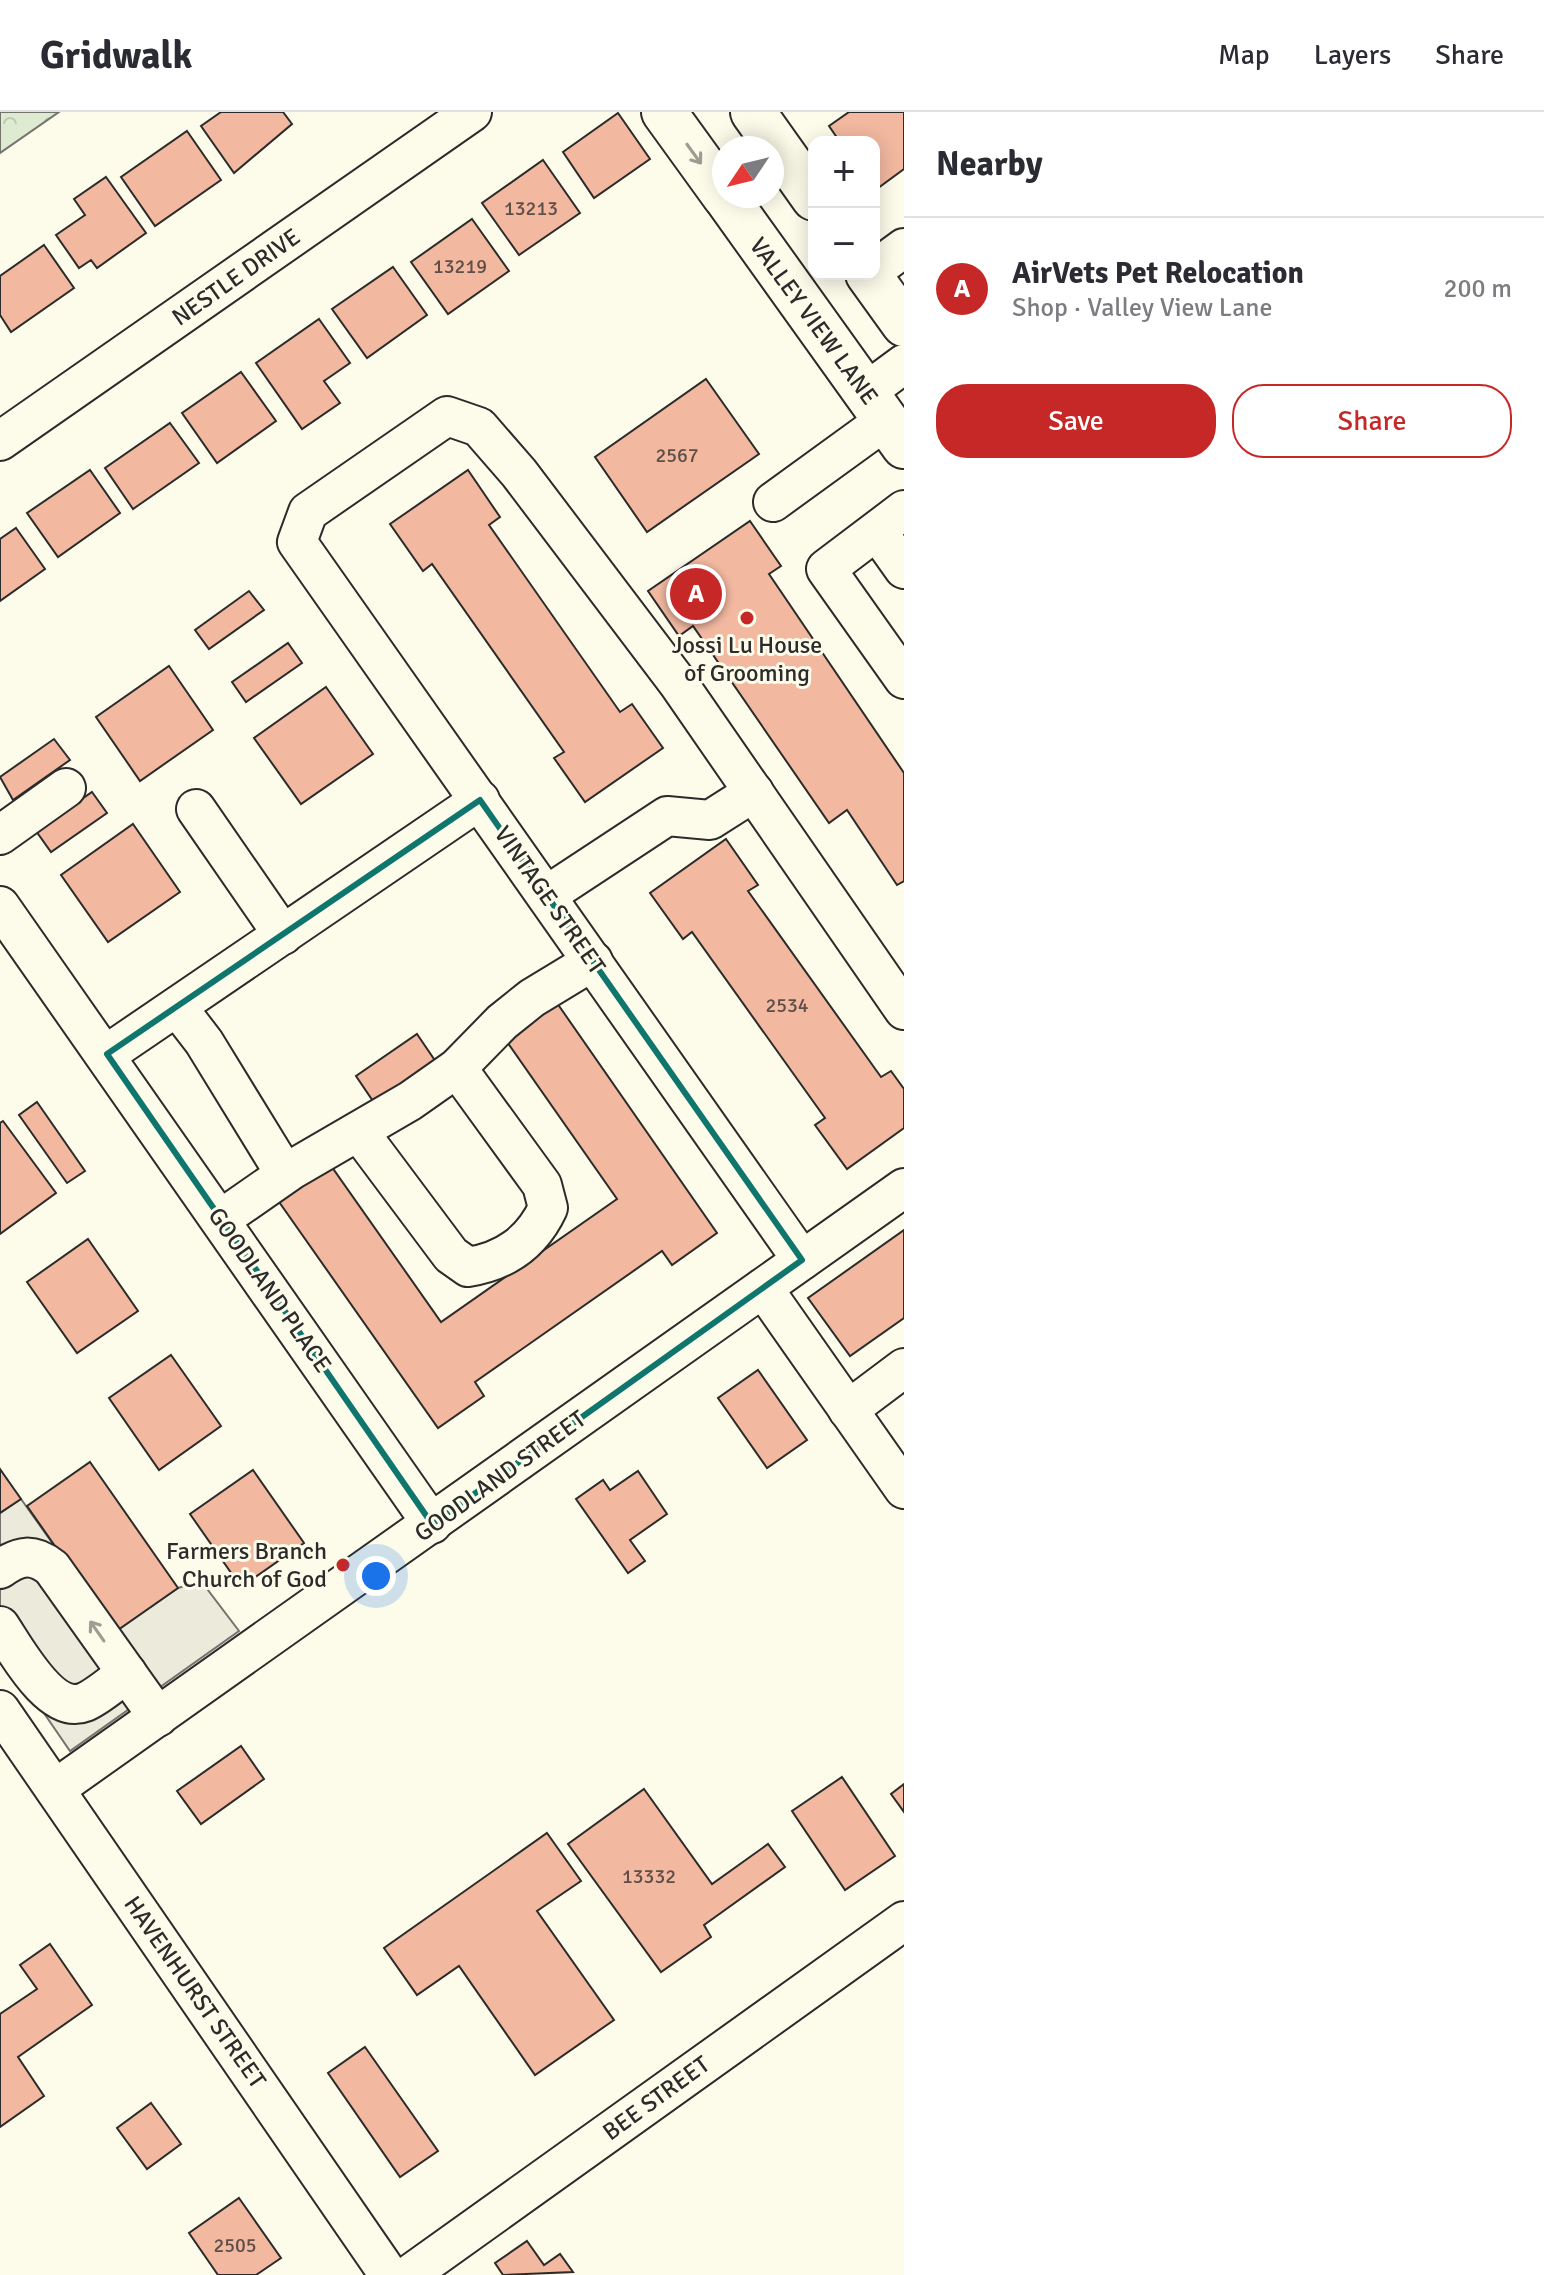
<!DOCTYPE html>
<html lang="en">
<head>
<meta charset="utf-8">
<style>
  :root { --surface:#fff; --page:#f2f2f3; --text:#2b2b33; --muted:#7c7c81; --line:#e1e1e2; --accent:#c62828 }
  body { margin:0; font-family:Signika,sans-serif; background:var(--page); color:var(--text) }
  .controls { position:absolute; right:24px; top:24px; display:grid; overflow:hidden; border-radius:16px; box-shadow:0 4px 20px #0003 }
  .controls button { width:72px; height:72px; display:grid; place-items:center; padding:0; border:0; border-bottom:2px solid var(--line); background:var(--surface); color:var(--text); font:40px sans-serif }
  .compass { position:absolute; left:712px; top:24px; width:72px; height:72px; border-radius:50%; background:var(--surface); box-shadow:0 4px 20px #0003; rotate:235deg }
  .you { position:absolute; left:376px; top:1464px; width:28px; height:28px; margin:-20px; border:6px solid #fff; border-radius:50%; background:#1a73e8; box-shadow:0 0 0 12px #1a73e833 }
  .badge { display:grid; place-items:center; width:52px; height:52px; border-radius:50%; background:var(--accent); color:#fff; font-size:26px; font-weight:700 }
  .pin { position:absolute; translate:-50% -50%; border:4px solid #fff; box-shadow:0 2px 8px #0006 }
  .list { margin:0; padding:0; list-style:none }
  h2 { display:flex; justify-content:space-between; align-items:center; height:104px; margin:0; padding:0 32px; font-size:34px }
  h2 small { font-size:26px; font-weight:400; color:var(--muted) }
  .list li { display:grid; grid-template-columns:52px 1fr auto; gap:24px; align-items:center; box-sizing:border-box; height:144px; padding:0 32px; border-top:2px solid var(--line) }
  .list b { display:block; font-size:30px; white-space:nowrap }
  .list p { margin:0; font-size:26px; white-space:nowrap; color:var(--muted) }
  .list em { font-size:26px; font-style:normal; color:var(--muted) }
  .actions { display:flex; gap:16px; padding:24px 32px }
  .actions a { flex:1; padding:18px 0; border:2px solid var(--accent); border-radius:32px; text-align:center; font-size:28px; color:var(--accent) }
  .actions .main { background:var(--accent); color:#fff }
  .map { position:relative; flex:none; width:904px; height:2163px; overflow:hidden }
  header { display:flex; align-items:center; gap:48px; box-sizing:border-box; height:112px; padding:0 40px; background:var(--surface); border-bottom:2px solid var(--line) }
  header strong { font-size:38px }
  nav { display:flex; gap:44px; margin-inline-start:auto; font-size:28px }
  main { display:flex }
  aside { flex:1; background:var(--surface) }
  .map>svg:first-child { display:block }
  .forest { fill:url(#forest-crowns); stroke:#74746e; stroke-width:2 }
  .parking { fill:#eceadb; stroke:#74746e; stroke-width:2 }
  .building { fill:#f2b8a0; stroke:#2b2b2b; stroke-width:2 }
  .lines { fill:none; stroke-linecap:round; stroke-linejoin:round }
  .minor-casing { stroke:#2b2b2b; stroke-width:42 }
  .major-casing { stroke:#2b2b2b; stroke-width:48 }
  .minor { stroke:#fdfbea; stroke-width:38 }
  .major { stroke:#fdfbea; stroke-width:44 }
  .oneway { stroke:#9e9d94 }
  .marked { fill:none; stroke:#0f766e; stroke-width:6; stroke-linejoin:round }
  .poi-dot { fill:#c62828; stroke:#fdfbea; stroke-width:3 }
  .labels { text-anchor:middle; stroke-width:6; stroke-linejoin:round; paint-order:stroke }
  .number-label { font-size:20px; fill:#5d4e48 }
  .street-label { font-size:24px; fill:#2b2b2b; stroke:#fdfbea }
  .poi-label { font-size:24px; fill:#2b2b2b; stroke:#fdfbea }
</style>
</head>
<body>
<header>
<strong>Gridwalk</strong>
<nav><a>Map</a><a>Layers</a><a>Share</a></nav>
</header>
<main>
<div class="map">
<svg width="904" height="2163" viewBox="0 0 904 2163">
  <defs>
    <pattern id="forest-crowns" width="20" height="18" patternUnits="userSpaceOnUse" patternTransform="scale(2)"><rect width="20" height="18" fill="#deebd1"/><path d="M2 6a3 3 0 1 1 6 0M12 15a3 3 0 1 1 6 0" fill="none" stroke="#bfcab4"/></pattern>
  </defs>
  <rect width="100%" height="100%" fill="#fdfbea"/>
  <polygon class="forest" points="0,0 59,0 0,41"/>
  <polygon class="parking" points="21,1387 115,1519 178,1476 201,1469 239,1519 70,1639 0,1537 0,1401"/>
  <g class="building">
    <polygon points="221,0 283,0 292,12 234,61 201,14"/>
    <polygon points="849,0 904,0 904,57 874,79 874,30 840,30 829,14"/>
    <polygon points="618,1 650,47 594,86 563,40"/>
    <polygon points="187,19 221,68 155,114 121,65"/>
    <polygon points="543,48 580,101 519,143 482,91"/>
    <polygon points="106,65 146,121 97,156 91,148 79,156 56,123 85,103 74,87"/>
    <polygon points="472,107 509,159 448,202 411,150"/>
    <polygon points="44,133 74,176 11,220 0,203 0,164"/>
    <polygon points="393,155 427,203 367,246 332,197"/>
    <polygon points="319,207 350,251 324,269 340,291 302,317 256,251"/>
    <polygon points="241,260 276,309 217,351 182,301"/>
    <polygon points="706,267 759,342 647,420 595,345"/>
    <polygon points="170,311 199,351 133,397 105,356"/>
    <polygon points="90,358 120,401 58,445 27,401"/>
    <polygon points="468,358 500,405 489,413 620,600 632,592 663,636 585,690 554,646 564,640 432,452 423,459 390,412"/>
    <polygon points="750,409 781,454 769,462 904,661 904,769 897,773 847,698 829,711 693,514 679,524 648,479"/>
    <polygon points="16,416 45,457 0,489 0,427"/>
    <polygon points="249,479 264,498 209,537 195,518"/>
    <polygon points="288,531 302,551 246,590 232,570"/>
    <polygon points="169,554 213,618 140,669 96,605"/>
    <polygon points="326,575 373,642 301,692 254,626"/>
    <polygon points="54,627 70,648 13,688 0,665"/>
    <polygon points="92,680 107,701 51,740 36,719"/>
    <polygon points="133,712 180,780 108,830 61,763"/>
    <polygon points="726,727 758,773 748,779 881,965 891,959 904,977 904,1016 847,1057 815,1013 825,1006 692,820 683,827 650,781"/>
    <polygon points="557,891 717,1121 672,1153 662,1139 475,1270 484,1284 438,1316 277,1087 329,1051 441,1210 617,1087 505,927"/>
    <polygon points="417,922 436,950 375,992 356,964"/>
    <polygon points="37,990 85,1059 67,1071 19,1003"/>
    <polygon points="3,1009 56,1081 0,1122 0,1011"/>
    <polygon points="904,1118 904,1206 850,1244 808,1186"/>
    <polygon points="88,1127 138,1199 77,1241 27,1170"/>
    <polygon points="171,1243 221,1314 159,1358 109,1286"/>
    <polygon points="758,1258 807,1328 767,1356 718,1286"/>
    <polygon points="90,1350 178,1476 115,1520 27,1394"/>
    <polygon points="0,1357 21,1387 0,1401"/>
    <polygon points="253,1358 304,1431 241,1475 190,1402"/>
    <polygon points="638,1359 667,1402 630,1428 645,1449 628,1461 576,1387 603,1368 610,1378"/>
    <polygon points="241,1634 264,1667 201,1712 177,1679"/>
    <polygon points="842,1665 895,1744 845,1778 792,1699"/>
    <polygon points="904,1672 904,1700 891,1682"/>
    <polygon points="644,1677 712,1772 768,1732 785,1755 704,1813 711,1825 661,1860 568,1732"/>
    <polygon points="547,1721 581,1769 537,1799 614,1908 535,1963 459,1854 417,1883 384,1836"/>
    <polygon points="50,1832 92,1893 18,1945 44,1984 0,2015 0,1902 37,1877 20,1853"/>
    <polygon points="365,1935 438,2039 400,2065 328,1961"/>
    <polygon points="151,1991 181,2032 147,2057 117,2016"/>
    <polygon points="239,2086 281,2146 256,2163 218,2163 189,2121"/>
    <polygon points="527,2129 544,2153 560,2142 573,2160 503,2163 495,2151"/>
  </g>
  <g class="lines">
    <defs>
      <g id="minor">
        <polyline points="874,158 904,136"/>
        <polyline points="866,280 904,252"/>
        <polyline points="0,329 472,0"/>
        <polyline points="773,390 886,308"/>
        <polyline points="904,398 826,457 904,567"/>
        <polyline points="877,419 904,457"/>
        <polyline points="196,697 283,823"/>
        <polyline points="0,723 66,676"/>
        <polyline points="547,783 667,704 710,708 754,680"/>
        <polyline points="0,794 432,1412"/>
        <polyline points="177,895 204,930 285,1062"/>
        <polyline points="107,942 480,688"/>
        <path d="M 359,1020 L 451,1143 L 468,1155 C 506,1149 532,1130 548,1096 L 542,1073 L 457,956"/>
        <polyline points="221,1107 293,1057 410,989 457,956 502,910 532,886 593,849"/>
        <polyline points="802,1148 297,430 308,400 447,304 479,315 519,361 678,571 904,898"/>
        <polyline points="763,1176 904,1377"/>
        <polyline points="848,1298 904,1256"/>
        <path d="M 0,1457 C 20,1443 33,1441 52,1456 L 158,1605"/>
        <path d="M 0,1514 C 16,1538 51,1604 85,1590 C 99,1584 114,1570 127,1561"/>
        <polyline points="0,1598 389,2163"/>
        <polyline points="55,1677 904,1076"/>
        <polyline points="409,2163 904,1809"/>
      </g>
      <g id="major">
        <polyline points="664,0 724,83"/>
        <polyline points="753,0 814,86"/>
        <polyline points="725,84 904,334"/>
        <polyline points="868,162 904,212"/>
      </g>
    </defs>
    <use href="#minor" class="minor-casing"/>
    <use href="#major" class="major-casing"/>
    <use href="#minor" class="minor"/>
    <use href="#major" class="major"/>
  </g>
  <defs><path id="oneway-shaft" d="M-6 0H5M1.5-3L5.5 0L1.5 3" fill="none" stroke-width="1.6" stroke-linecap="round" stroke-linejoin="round" transform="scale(2)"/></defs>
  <g class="oneway">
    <use href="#oneway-shaft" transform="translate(694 42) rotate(54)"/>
    <use href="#oneway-shaft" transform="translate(97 1519) rotate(-125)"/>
  </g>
  <path class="marked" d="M 480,688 L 802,1148 L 432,1412 L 107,942 Z"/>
  <g class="poi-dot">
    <circle cx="747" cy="506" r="8"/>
    <circle cx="343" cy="1453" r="8"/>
  </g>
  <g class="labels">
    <g class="number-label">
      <text x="531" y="103">13213</text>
      <text x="460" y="161">13219</text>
      <text x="677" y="350">2567</text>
      <text x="787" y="900">2534</text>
      <text x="649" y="1771">13332</text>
      <text x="235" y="2140">2505</text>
    </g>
    <g class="street-label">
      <text transform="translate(236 165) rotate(-35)" y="8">NESTLE DRIVE</text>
      <text transform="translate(814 209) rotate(54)" y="8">VALLEY VIEW LANE</text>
      <text transform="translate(550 788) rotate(55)" y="8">VINTAGE STREET</text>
      <text transform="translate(270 1178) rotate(55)" y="8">GOODLAND PLACE</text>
      <text transform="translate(500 1364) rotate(-36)" y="8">GOODLAND STREET</text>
      <text transform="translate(195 1880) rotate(55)" y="8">HAVENHURST STREET</text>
      <text transform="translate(656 1986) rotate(-36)" y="8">BEE STREET</text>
    </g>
    <g class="poi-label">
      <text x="747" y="541">Jossi Lu House<tspan x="747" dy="28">of Grooming</tspan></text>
      <text x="327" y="1447" text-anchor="end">Farmers Branch<tspan x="327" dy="28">Church of God</tspan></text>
    </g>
  </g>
</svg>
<div class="controls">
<button>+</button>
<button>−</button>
</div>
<svg class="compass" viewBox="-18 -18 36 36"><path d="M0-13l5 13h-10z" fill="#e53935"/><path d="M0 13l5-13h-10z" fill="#7c7c81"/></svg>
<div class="you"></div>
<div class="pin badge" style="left:696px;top:482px">A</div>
</div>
<aside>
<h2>Nearby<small></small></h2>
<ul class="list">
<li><span class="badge">A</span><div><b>AirVets Pet Relocation</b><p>Shop · Valley View Lane</p></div><em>200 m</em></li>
</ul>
<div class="actions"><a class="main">Save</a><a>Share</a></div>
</aside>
</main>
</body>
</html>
